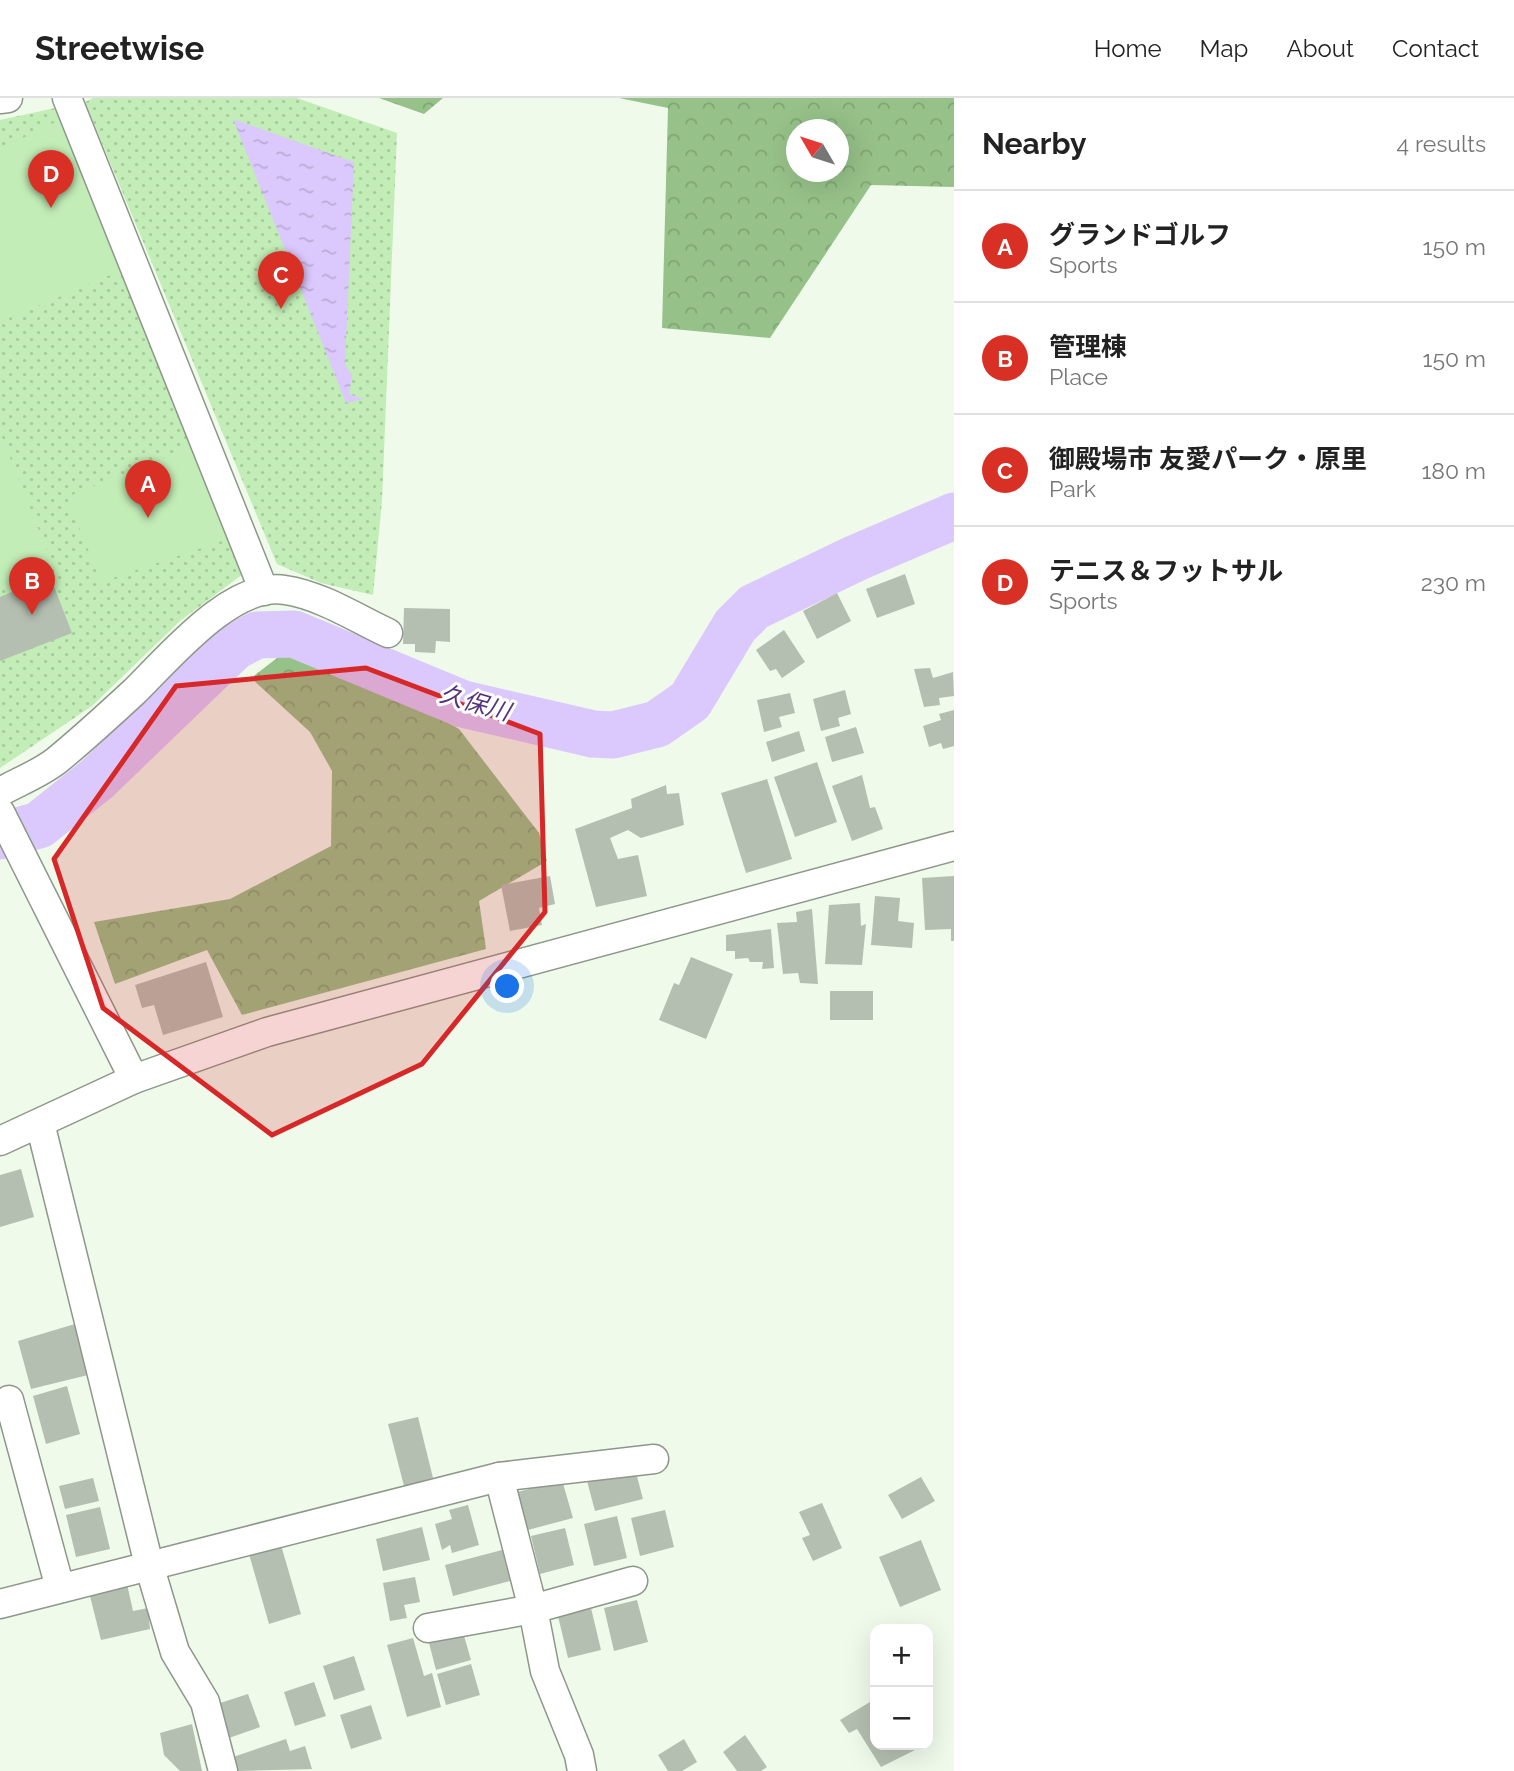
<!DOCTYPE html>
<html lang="en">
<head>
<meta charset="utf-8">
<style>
  :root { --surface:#fff; --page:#f6f6f6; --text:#222; --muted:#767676; --line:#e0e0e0; --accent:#d93025 }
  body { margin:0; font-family:Raleway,"Noto Sans JP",sans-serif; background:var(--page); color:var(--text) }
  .controls { position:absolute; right:21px; bottom:21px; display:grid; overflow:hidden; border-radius:14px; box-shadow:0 7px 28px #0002 }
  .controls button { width:63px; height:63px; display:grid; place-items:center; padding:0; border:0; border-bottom:2px solid var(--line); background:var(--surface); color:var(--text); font:35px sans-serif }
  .compass { position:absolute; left:786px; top:21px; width:63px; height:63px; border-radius:50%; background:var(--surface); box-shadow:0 7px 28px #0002; rotate:309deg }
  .you { position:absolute; left:508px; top:889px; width:24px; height:24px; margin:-18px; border:5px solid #fff; border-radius:50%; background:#1a73e8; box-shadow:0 0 0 10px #1a73e833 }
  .badge { display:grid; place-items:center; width:46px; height:46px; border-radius:50%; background:var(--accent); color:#fff; font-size:23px; font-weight:700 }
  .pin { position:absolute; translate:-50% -58px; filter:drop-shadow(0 2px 4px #0008) }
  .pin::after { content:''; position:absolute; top:37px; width:24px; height:21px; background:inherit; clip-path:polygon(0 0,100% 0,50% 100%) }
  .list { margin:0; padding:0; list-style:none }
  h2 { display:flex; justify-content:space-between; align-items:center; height:91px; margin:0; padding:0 28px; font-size:30px }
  h2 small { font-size:23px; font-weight:400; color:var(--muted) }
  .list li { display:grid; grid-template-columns:46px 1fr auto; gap:21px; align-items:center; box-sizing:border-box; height:112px; padding:0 28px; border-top:2px solid var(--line) }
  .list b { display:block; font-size:26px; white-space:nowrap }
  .list p { margin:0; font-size:23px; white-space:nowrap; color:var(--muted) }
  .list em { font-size:23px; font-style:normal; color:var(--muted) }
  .map { position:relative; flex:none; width:954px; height:1673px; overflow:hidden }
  header { display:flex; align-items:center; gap:42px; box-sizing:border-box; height:98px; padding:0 35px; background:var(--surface); border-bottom:2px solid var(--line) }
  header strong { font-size:33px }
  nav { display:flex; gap:38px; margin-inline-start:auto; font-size:24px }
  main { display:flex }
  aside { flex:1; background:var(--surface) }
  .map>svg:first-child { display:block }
  .forest { fill:url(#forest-crowns); fill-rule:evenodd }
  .park { fill:url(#park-dots) }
  .pitch { fill:#c2edb6 }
  .water { fill:url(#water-ripples) }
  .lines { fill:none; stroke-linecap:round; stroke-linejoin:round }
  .river { stroke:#dbc8fc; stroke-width:47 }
  .building { fill:#b4bfb1 }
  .minor-casing { stroke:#8d978a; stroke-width:31 }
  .minor { stroke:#fff; stroke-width:28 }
  .marked { fill:#d62828; fill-opacity:0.2; stroke:#d62828; stroke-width:5; stroke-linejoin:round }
  .labels { text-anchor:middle; stroke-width:6; stroke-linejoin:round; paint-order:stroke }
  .water-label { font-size:24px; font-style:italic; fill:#55347e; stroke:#fff }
</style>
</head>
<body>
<header>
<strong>Streetwise</strong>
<nav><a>Home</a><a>Map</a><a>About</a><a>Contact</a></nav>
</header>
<main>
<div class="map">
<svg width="954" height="1673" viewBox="0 0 954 1673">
  <defs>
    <pattern id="forest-crowns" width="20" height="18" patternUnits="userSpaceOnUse" patternTransform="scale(1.75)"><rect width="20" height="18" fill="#96c188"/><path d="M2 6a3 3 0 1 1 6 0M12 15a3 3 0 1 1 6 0" fill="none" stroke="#80a574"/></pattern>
    <pattern id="park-dots" width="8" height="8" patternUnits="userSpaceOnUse" patternTransform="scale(1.75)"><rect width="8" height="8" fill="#c2edb6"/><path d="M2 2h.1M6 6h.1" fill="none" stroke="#a5ca9b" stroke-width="1.8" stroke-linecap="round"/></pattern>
    <pattern id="water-ripples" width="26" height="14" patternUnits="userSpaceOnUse" patternTransform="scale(1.75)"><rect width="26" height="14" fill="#dbc8fc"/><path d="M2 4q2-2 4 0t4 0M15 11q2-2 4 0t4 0" fill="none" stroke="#bbabd6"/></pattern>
  </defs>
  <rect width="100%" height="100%" fill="#effaeb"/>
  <g class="forest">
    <polygon points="379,0 443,0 424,16"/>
    <path d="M 619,0 L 954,0 L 954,89 L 871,87 L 770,240 L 662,230 L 668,10 ZM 796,32 L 838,32 L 838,74 L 796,74 Z"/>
    <polygon points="294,547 380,585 459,631 539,735 547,763 479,803 486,851 242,917 207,852 115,886 94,824 230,801 331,748 332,673 310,634 251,580"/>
  </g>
  <g class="park">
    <polygon points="93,0 297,0 397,35 382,403 373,497 321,485 277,466 85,4"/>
    <polygon points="55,10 129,179 243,476 180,523 92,608 0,670 0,22"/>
  </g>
  <g class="pitch">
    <polygon points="64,20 127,170 0,224 0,51"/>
    <polygon points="0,334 54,470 0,492"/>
    <polygon points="190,349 228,441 101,484 67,399"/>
  </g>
  <polygon class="water" points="233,21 354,64 345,267 352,277 349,296 364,301 346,305"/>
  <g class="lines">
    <polyline class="river" points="0,738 39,727 97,681 234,549 257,537 294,536 463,606 593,636 613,637 657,626 690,603 735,528 754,509 856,460 954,418"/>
  </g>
  <g class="building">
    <polygon points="905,476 915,506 877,520 866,491"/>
    <polygon points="50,478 72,535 0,563 0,499"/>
    <polygon points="837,495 851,523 817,541 803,513"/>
    <polygon points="404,510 450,511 450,544 436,543 435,555 415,554 415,546 403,546"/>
    <polygon points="784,532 805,564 782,580 776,571 770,573 756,552"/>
    <polygon points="930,570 933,580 953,574 954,598 939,600 940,607 924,609 914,571"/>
    <polygon points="845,592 851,616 838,620 840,628 821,633 813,601"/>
    <polygon points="790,595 795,615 779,619 782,629 764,634 757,602"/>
    <polygon points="954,612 954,648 943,651 941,645 929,649 923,628 941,622 939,616"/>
    <polygon points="856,629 864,655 832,664 825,639"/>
    <polygon points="799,633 805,653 772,664 766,644"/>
    <polygon points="817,664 837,724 795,739 774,679"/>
    <polygon points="862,677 870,710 875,709 883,731 852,743 832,688"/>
    <polygon points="767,681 792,761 746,775 721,695"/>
    <polygon points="666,687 667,696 679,695 684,727 641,740 628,732 610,740 618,761 638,757 647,798 596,809 575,731 632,710 631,701"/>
    <polygon points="550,778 555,806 539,810 542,827 510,833 501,787"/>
    <polygon points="954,778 954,843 951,843 951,831 925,832 922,780"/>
    <polygon points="875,798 900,800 898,823 914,825 912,850 871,847"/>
    <polygon points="860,805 861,828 866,826 862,867 825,866 829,807"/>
    <polygon points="812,811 818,886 800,885 798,875 783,876 777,825 797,824 796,814"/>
    <polygon points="771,831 774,870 762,871 763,864 750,864 748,860 735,861 735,853 726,853 726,837"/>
    <polygon points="691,859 733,876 706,941 659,922 674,885 679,887"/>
    <polygon points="206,864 223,919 163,937 154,907 142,910 135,887"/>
    <rect x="830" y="893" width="43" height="29"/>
    <polygon points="21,1071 34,1119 0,1129 0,1077"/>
    <polygon points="75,1226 88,1277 31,1291 18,1243"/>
    <polygon points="67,1288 80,1336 46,1346 33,1298"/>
    <polygon points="418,1319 433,1380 404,1388 388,1326"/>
    <polygon points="635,1371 643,1401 595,1413 587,1383"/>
    <polygon points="921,1379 935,1403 902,1421 888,1397"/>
    <polygon points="93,1380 99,1403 65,1411 59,1388"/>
    <polygon points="562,1382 573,1420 524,1433 514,1395"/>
    <polygon points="822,1405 842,1450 813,1463 802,1440 810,1437 799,1414"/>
    <polygon points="468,1407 479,1447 452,1455 450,1447 442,1452 435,1426 452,1421 449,1412"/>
    <polygon points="100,1409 110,1451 76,1459 66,1417"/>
    <polygon points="665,1412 674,1449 640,1458 631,1420"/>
    <polygon points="617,1418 627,1460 594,1468 584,1426"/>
    <polygon points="422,1429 430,1462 383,1473 376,1441"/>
    <polygon points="565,1430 574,1467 540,1476 531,1438"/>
    <polygon points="921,1442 941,1492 900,1509 879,1459"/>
    <polygon points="281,1447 301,1516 269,1526 249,1456"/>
    <polygon points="502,1452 510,1483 453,1498 445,1467"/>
    <polygon points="415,1479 420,1504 404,1507 407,1520 390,1523 383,1485"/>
    <polygon points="127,1486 133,1513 148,1510 150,1531 101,1542 89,1494"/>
    <polygon points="637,1502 648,1544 614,1553 604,1510"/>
    <polygon points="591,1510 601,1552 568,1560 558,1518"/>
    <polygon points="462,1531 471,1562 436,1572 428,1541"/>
    <polygon points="413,1540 424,1578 432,1575 441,1609 407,1619 387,1547"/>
    <polygon points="354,1558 365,1592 334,1602 323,1568"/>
    <polygon points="471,1566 480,1597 446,1607 437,1576"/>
    <polygon points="314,1584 326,1618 295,1628 284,1594"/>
    <polygon points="248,1596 260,1629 229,1640 217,1606"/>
    <polygon points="875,1601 875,1647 912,1647 915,1652 881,1669 857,1631 849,1635 840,1622"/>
    <polygon points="371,1607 382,1641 351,1651 340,1617"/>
    <polygon points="192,1626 202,1673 180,1673 164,1657 160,1635"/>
    <polygon points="745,1637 767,1669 761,1673 737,1673 723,1654"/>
    <polygon points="286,1641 290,1653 305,1648 312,1671 238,1673 233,1659"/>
    <polygon points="684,1641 697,1664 682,1673 668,1673 658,1657"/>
  </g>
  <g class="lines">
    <defs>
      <g id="minor">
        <polyline points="67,0 264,493"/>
        <polyline points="0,1 8,0"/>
        <path d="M 0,694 C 18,684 39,676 56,663 C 83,641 109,617 135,593 C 169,560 232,483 285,492 C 320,497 356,520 388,535"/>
        <polyline points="0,714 134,981"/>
        <polyline points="40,1025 149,1467 175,1554 205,1604 223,1673"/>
        <polyline points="0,1043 134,981 267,934 954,748"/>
        <polyline points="9,1302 60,1490"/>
        <polyline points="499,1379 533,1511 545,1573 579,1657 582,1673"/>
        <polyline points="0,1506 499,1379 654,1361"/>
        <polyline points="428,1530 533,1511 633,1483"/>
      </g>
    </defs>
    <use href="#minor" class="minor-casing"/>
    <use href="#minor" class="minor"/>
  </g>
  <path class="marked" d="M 366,570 L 540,636 L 545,814 L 422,966 L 272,1037 L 103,910 L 54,761 L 176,588 Z"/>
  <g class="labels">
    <g class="water-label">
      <text transform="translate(475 605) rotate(16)" y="8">久保川</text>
    </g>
  </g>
</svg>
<div class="controls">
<button>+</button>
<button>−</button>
</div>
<svg class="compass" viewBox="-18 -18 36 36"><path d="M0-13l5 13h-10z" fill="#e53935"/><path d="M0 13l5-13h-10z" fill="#767676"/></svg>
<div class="you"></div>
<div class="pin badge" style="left:148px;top:420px">A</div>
<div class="pin badge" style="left:32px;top:517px">B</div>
<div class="pin badge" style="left:281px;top:211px">C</div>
<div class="pin badge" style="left:51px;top:110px">D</div>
</div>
<aside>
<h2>Nearby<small>4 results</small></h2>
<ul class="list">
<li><span class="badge">A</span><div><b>グランドゴルフ</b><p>Sports</p></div><em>150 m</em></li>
<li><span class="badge">B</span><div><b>管理棟</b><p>Place</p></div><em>150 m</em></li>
<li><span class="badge">C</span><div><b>御殿場市 友愛パーク・原里</b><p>Park</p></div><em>180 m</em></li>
<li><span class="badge">D</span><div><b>テニス＆フットサル</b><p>Sports</p></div><em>230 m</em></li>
</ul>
</aside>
</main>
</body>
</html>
